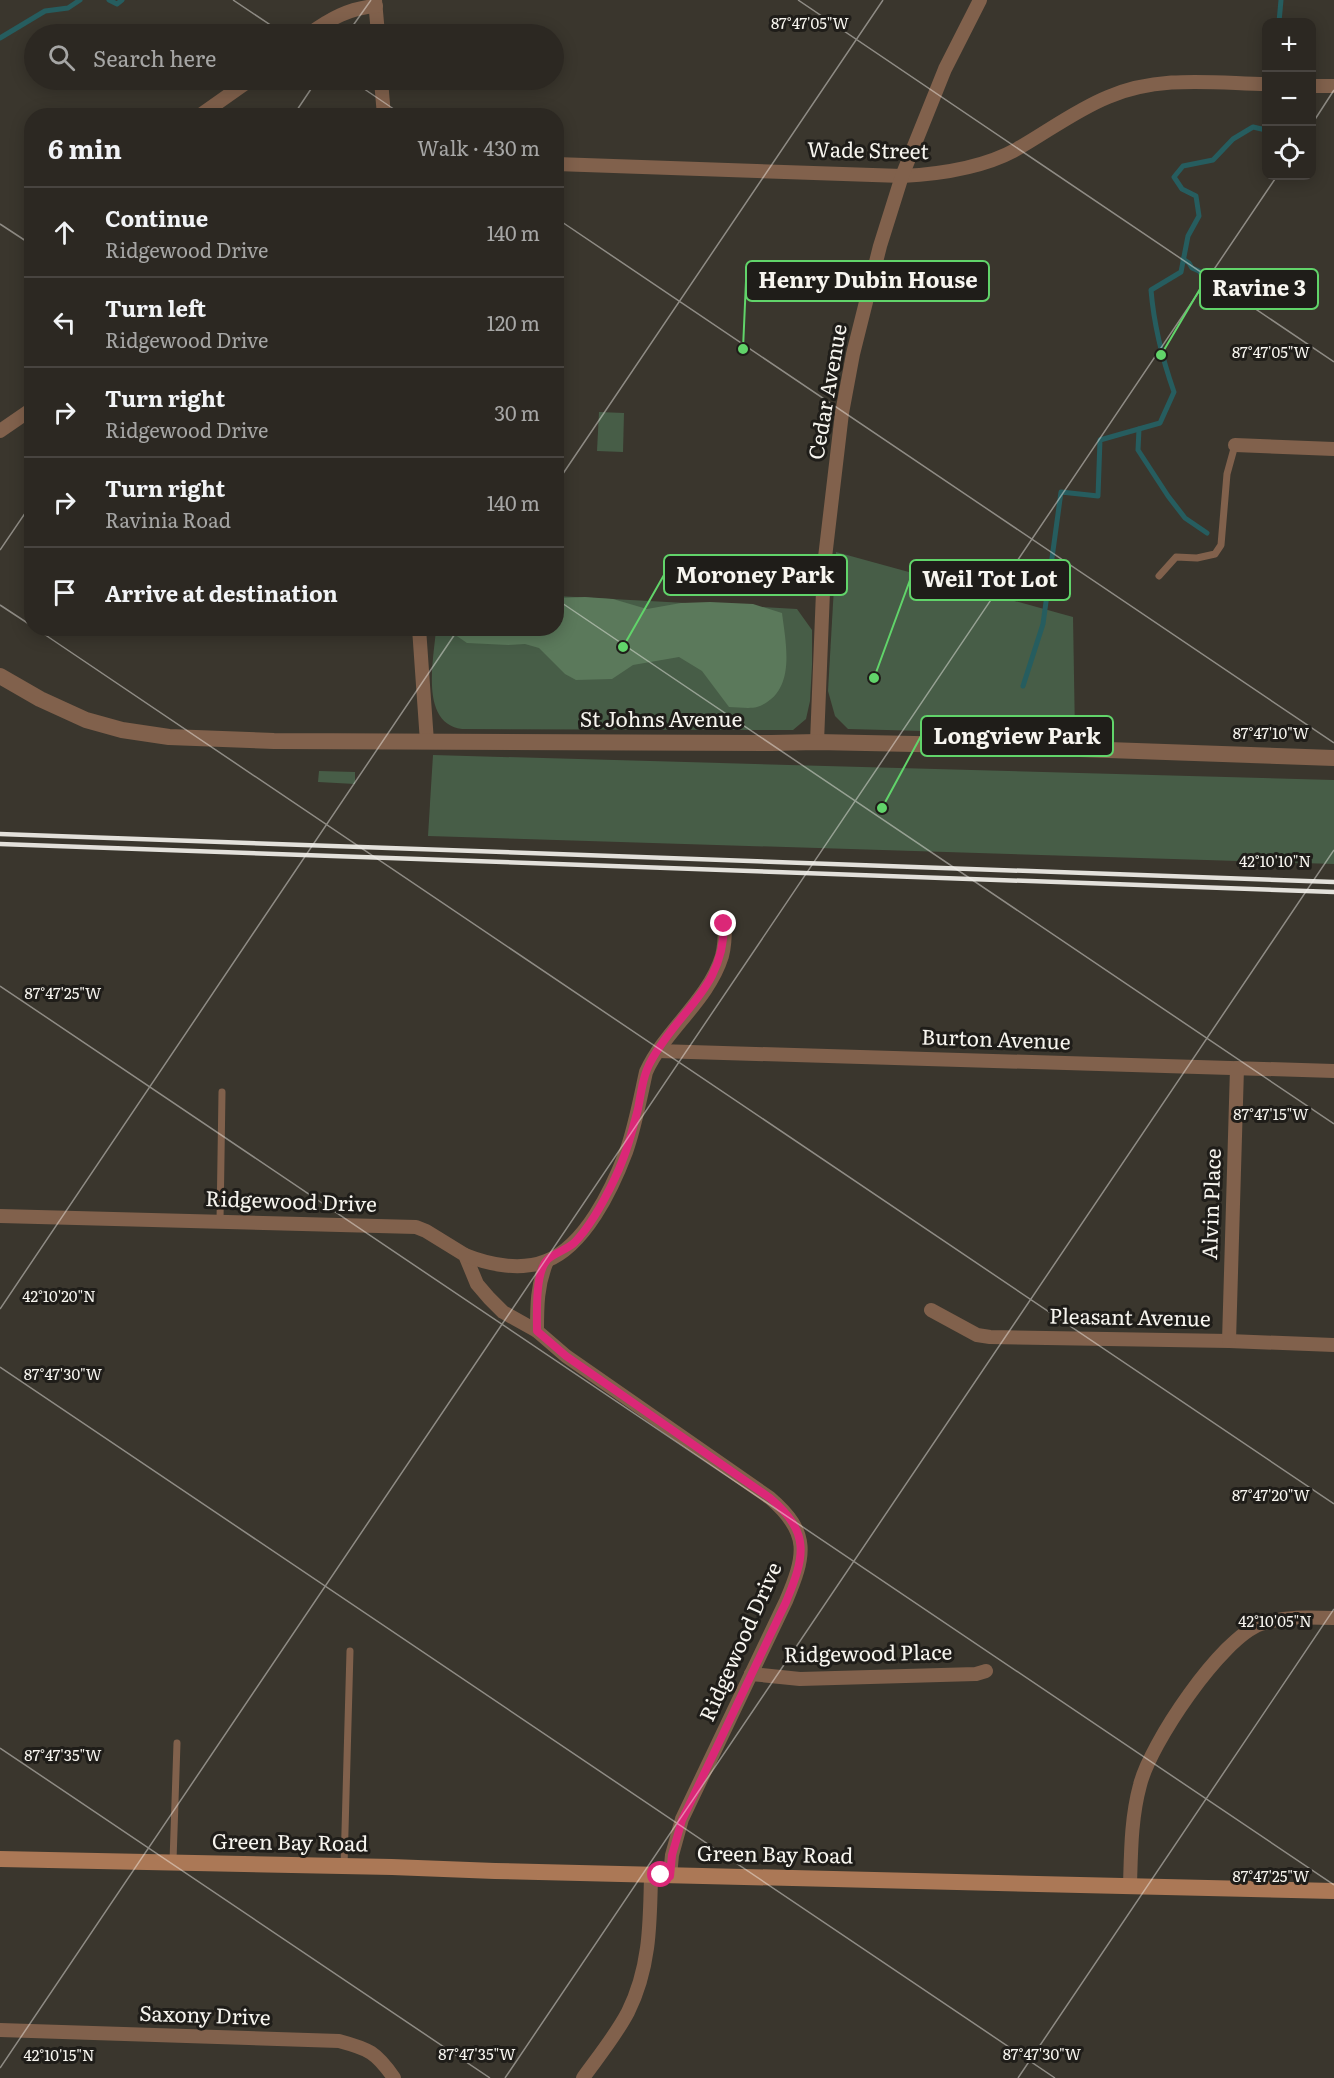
<!DOCTYPE html>
<html lang="en">
<head>
<meta charset="utf-8">
<style>
  :root { --surface:#2c2822; --page:#38342f; --text:#f1f3f6; --muted:#a6a6a5; --line:#484440 }
  body { margin:0; font-family:Literata,serif; background:var(--page); color:var(--text) }
  .controls { position:absolute; right:18px; top:18px; display:grid; overflow:hidden; border-radius:12px; box-shadow:0 3px 15px #0003 }
  .controls button { width:54px; height:54px; display:grid; place-items:center; padding:0; border:0; border-bottom:2px solid var(--line); background:var(--surface); color:var(--text); font:30px sans-serif }
  .stop { position:absolute; width:18px; height:18px; margin:-14px; border:4px solid #db2777; border-radius:50%; background:#fff }
  .stop.end { background:#db2777; border-color:#fff; box-shadow:0 2px 6px #0008 }
  .list { margin:0; padding:0; list-style:none }
  h2 { display:flex; justify-content:space-between; align-items:center; height:78px; margin:0; padding:0 24px; font-size:26px }
  h2 small { font-size:20px; font-weight:400; color:var(--muted) }
  .list li { display:grid; grid-template-columns:39px 1fr auto; gap:18px; align-items:center; box-sizing:border-box; height:90px; padding:0 24px; border-top:2px solid var(--line) }
  .list b { display:block; font-size:22px; white-space:nowrap }
  .list p { margin:0; font-size:20px; white-space:nowrap; color:var(--muted) }
  .list em { font-size:20px; font-style:normal; color:var(--muted) }
  .icon { flex:none; width:33px; height:33px; fill:none; stroke:currentColor; stroke-width:2; stroke-linecap:round; stroke-linejoin:round }
  .map { position:relative; flex:none; width:1334px; height:2078px; overflow:hidden }
  .search { position:absolute; background:var(--surface); box-shadow:0 3px 15px #0003; left:24px; top:24px; width:540px; height:66px; display:flex; align-items:center; gap:15px; box-sizing:border-box; padding:0 21px; border-radius:33px; color:var(--muted); font-size:22px }
  .panel { position:absolute; background:var(--surface); box-shadow:0 3px 15px #0003; left:24px; top:108px; width:540px; height:528px; border-radius:24px }
  .map>svg:first-child { display:block }
  .green { fill:#475d47 }
  .forest { fill:#5b795b }
  .lines { fill:none; stroke-linecap:round; stroke-linejoin:round }
  .stream { stroke:#265d5f; stroke-width:5 }
  .service { stroke:#81614c; stroke-width:7 }
  .minor { stroke:#81614c; stroke-width:14 }
  .tertiary { stroke:#81614c; stroke-width:16 }
  .secondary { stroke:#ab7856; stroke-width:16 }
  .rail { stroke:#e3e1db; stroke-width:4.5 }
  .route { stroke:#db2777; stroke-width:8 }
  .ticks { fill:none; stroke:#f7f5ef; stroke-width:1.5; stroke-opacity:0.45 }
  .labels { text-anchor:middle; stroke-width:6; stroke-linejoin:round; paint-order:stroke }
  .street-label { font-size:21px; fill:#f7f5ef; stroke:#1f1d19 }
  .ticks-label { font-size:15px; text-anchor:middle; fill:#f7f5ef; stroke:#1f1d19; stroke-width:6; stroke-linejoin:round; paint-order:stroke }
  .leader { fill:none; stroke:#61d46a; stroke-width:2 }
  .callout-dot { fill:#61d46a; stroke:#1f1d19; stroke-width:2 }
  .callout { fill:#1f1d19; stroke:#61d46a; stroke-width:2 }
  .callout-label { font-size:22px; text-anchor:middle; font-weight:bold; fill:#f7f5ef }
</style>
</head>
<body>
<div class="map">
<svg width="1334" height="2078" viewBox="0 0 1334 2078">
  <rect width="100%" height="100%" fill="#3a362d"/>
  <g class="green">
    <polygon points="599,412 624,413 623,452 597,451"/>
    <polygon points="836,552 1073,617 1075,735 848,729 835,716 828,691"/>
    <path d="M 557,596 L 797,609 L 812,630 L 812,665 L 810,701 L 806,719 L 793,730 L 462,729 C 419,723 434,659 436,629 L 556,628 Z"/>
    <polygon points="433,755 1334,780 1334,864 428,836"/>
    <polygon points="319,771 355,772 355,784 318,782"/>
  </g>
  <path class="forest" d="M 585,597 L 613,599 L 647,609 L 681,603 L 710,602 L 753,604 L 782,613 C 786,645 797,693 757,707 C 749,709 738,707 729,707 L 702,671 L 679,657 L 633,665 L 612,679 L 576,680 L 565,674 L 539,648 L 525,644 L 508,645 L 467,643 L 451,632 L 450,629 L 556,628 L 557,598 Z"/>
  <g class="lines">
    <g class="stream">
      <polyline points="109,0 117,4 122,0"/>
      <polyline points="1279,22 1281,0"/>
      <polyline points="1266,35 1266,36"/>
      <polyline points="0,38 45,11 68,8 80,0"/>
      <polyline points="1183,259 1189,263 1192,268 1199,271 1214,290 1227,291 1247,288 1273,293"/>
      <polyline points="1139,429 1138,450 1168,496 1185,518 1207,533"/>
      <path d="M 1023,686 L 1043,624 L 1061,492 L 1098,496 L 1100,440 L 1160,423 L 1174,392 C 1162,358 1154,326 1151,290 L 1181,272 L 1188,236 L 1199,216 L 1196,196 L 1182,189 L 1174,177 L 1183,166 L 1213,160 L 1233,139 L 1253,127 L 1266,130"/>
    </g>
    <g class="service">
      <polyline points="1159,576 1176,557 1197,558 1215,554 1221,545 1227,474 1235,445"/>
      <polyline points="220,1221 222,1092"/>
      <polyline points="173,1861 177,1743"/>
      <polyline points="344,1867 350,1651"/>
    </g>
    <g class="minor">
      <polyline points="375,0 378,34"/>
      <path d="M 309,34 C 330,19 349,8 376,6"/>
      <polyline points="381,80 384,116"/>
      <polyline points="1312,86 1334,86"/>
      <polyline points="199,116 250,80"/>
      <path d="M 556,164 L 902,176 C 940,174 983,168 1017,149 C 1047,132 1076,110 1108,97 C 1159,75 1213,83 1266,84"/>
      <polyline points="0,431 32,409"/>
      <polyline points="1235,445 1334,449"/>
      <polyline points="419,628 427,742"/>
      <polyline points="817,742 824,566 842,413 853,354 880,246 902,176 945,69 980,0"/>
      <polyline points="658,1051 1334,1071"/>
      <path d="M 0,1216 L 416,1227 L 426,1231 L 465,1255 L 477,1284 L 489,1298 L 503,1312 L 537,1331 L 566,1356 L 770,1498 C 811,1533 805,1556 786,1601 L 682,1819 L 672,1855 L 670,1876"/>
      <path d="M 465,1255 C 490,1265 521,1271 546,1261 C 585,1246 612,1189 626,1152 C 635,1127 640,1099 646,1072 C 665,1030 708,1001 722,956 C 725,945 725,935 725,924"/>
      <polyline points="931,1310 977,1335 990,1337 1229,1341 1334,1345"/>
      <path d="M 537,1331 C 537,1306 537,1285 547,1261"/>
      <polyline points="1229,1341 1237,1068"/>
      <polyline points="751,1674 800,1679 976,1674 986,1671"/>
      <path d="M 1130,1885 C 1131,1852 1131,1818 1140,1785 C 1150,1744 1221,1638 1261,1624 C 1285,1616 1309,1617 1334,1618"/>
      <path d="M 0,2030 L 339,2041 C 369,2049 376,2052 394,2078"/>
      <path d="M 583,2078 C 598,2057 616,2035 628,2012 C 650,1968 650,1924 651,1875"/>
    </g>
    <polyline class="tertiary" points="0,676 40,699 86,720 122,730 169,737 274,741 771,743 817,742 963,745 1334,758"/>
    <polyline class="secondary" points="0,1859 392,1867 495,1871 1334,1891"/>
    <g class="rail">
      <polyline points="0,834 1334,882"/>
      <polyline points="0,844 1334,892"/>
    </g>
  </g>
  <g class="lines">
    <path class="route" d="M 661,1875 L 670,1876 L 672,1855 L 682,1820 L 786,1602 C 805,1556 811,1533 770,1498 L 566,1356 L 537,1331 C 537,1314 535,1273 547,1260 C 554,1253 566,1250 574,1243 C 591,1226 605,1199 615,1178 C 626,1155 632,1132 638,1109 C 641,1093 643,1075 651,1061 C 679,1009 724,989 724,924"/>
  </g>
  <path class="ticks" d="M 233,0 L 284,34M 798,0 L 1334,362M 347,34 L 371,0M 351,80 L 404,116M 293,116 L 317,80M 1312,124 L 1334,90M 556,218 L 1334,743M 0,224 L 32,245M 556,484 L 883,0M 0,550 L 32,503M 556,599 L 1334,1124M 0,605 L 32,626M 35,628 L 1334,1504M 0,986 L 1334,1885M 0,1309 L 459,628M 0,1367 L 1055,2078M 0,1748 L 490,2078M 0,2068 L 1277,176M 505,2078 L 1334,850M 1018,2078 L 1334,1609"/>
  <g class="labels">
    <g class="street-label">
      <text transform="translate(868 151) rotate(1)" y="7">Wade Street</text>
      <text transform="translate(828 392) rotate(-80)" y="7">Cedar Avenue</text>
      <text x="661" y="727">St Johns Avenue</text>
      <text transform="translate(996 1040) rotate(2)" y="7">Burton Avenue</text>
      <text transform="translate(291 1202) rotate(2)" y="7">Ridgewood Drive</text>
      <text transform="translate(1212 1204) rotate(-88)" y="7">Alvin Place</text>
      <text transform="translate(1130 1318) rotate(1)" y="7">Pleasant Avenue</text>
      <text transform="translate(741 1642) rotate(-66)" y="7">Ridgewood Drive</text>
      <text transform="translate(868 1654) rotate(-1)" y="7">Ridgewood Place</text>
      <text transform="translate(290 1843) rotate(1)" y="7">Green Bay Road</text>
      <text transform="translate(775 1855) rotate(1)" y="7">Green Bay Road</text>
      <text transform="translate(205 2016) rotate(2)" y="7">Saxony Drive</text>
    </g>
  </g>
  <g class="ticks-label">
    <text x="810" y="29">87°47'05"W</text>
    <text x="1271" y="358">87°47'05"W</text>
    <text x="1271" y="739">87°47'10"W</text>
    <text x="1275" y="867">42°10'10"N</text>
    <text x="63" y="999">87°47'25"W</text>
    <text x="1271" y="1120">87°47'15"W</text>
    <text x="59" y="1302">42°10'20"N</text>
    <text x="63" y="1380">87°47'30"W</text>
    <text x="1271" y="1501">87°47'20"W</text>
    <text x="1275" y="1627">42°10'05"N</text>
    <text x="63" y="1761">87°47'35"W</text>
    <text x="1271" y="1882">87°47'25"W</text>
    <text x="477" y="2060">87°47'35"W</text>
    <text x="1042" y="2060">87°47'30"W</text>
    <text x="59" y="2061">42°10'15"N</text>
  </g>
  <path class="leader" d="M743 349L746 281M1161 355L1200 289M623 647L664 575M874 678L910 580M882 808L921 736"/>
  <g class="callout-dot">
    <circle cx="743" cy="349" r="6"/>
    <circle cx="1161" cy="355" r="6"/>
    <circle cx="623" cy="647" r="6"/>
    <circle cx="874" cy="678" r="6"/>
    <circle cx="882" cy="808" r="6"/>
  </g>
  <g class="callout">
    <rect x="746" y="261" width="243" height="40" rx="6"/>
    <rect x="1200" y="269" width="118" height="40" rx="6"/>
    <rect x="664" y="555" width="183" height="40" rx="6"/>
    <rect x="910" y="560" width="160" height="40" rx="6"/>
    <rect x="921" y="716" width="192" height="40" rx="6"/>
  </g>
  <g class="callout-label">
    <text x="868" y="288">Henry Dubin House</text>
    <text x="1259" y="296">Ravine 3</text>
    <text x="755" y="583">Moroney Park</text>
    <text x="990" y="587">Weil Tot Lot</text>
    <text x="1017" y="744">Longview Park</text>
  </g>
</svg>
<div class="controls">
<button>+</button>
<button>−</button>
<button><svg class="icon" aria-label="locate" viewBox="0 0 24 24"><circle cx="12" cy="12" r="6"/><path d="M12 2v4M12 18v4M2 12h4M18 12h4"/></svg></button>
</div>
<div class="stop" style="left:661px;top:1875px"></div>
<div class="stop end" style="left:724px;top:924px"></div>
<div class="search"><svg class="icon" aria-label="search" viewBox="0 0 24 24"><circle cx="10" cy="10" r="6"/><path d="M15 15l6 6"/></svg>Search here</div>
<section class="panel">
<h2>6 min<small>Walk · 430 m</small></h2>
<ul class="list">
<li><svg class="icon" aria-label="ahead" viewBox="0 0 24 24"><path d="M12 20V5M6 11l6-6 6 6"/></svg><div><b>Continue</b><p>Ridgewood Drive</p></div><em>140 m</em></li>
<li><svg class="icon" aria-label="left" viewBox="0 0 24 24"><path d="M17 20v-9H6M10 6l-5 5 5 5"/></svg><div><b>Turn left</b><p>Ridgewood Drive</p></div><em>120 m</em></li>
<li><svg class="icon" aria-label="right" viewBox="0 0 24 24"><path d="M7 20v-9h11M14 6l5 5-5 5"/></svg><div><b>Turn right</b><p>Ridgewood Drive</p></div><em>30 m</em></li>
<li><svg class="icon" aria-label="right" viewBox="0 0 24 24"><path d="M7 20v-9h11M14 6l5 5-5 5"/></svg><div><b>Turn right</b><p>Ravinia Road</p></div><em>140 m</em></li>
<li><svg class="icon" aria-label="arrive" viewBox="0 0 24 24"><path d="M6 21V4h12l-3 4 3 4H6"/></svg><div><b>Arrive at destination</b></div></li>
</ul>
</section>
</div>
</body>
</html>
